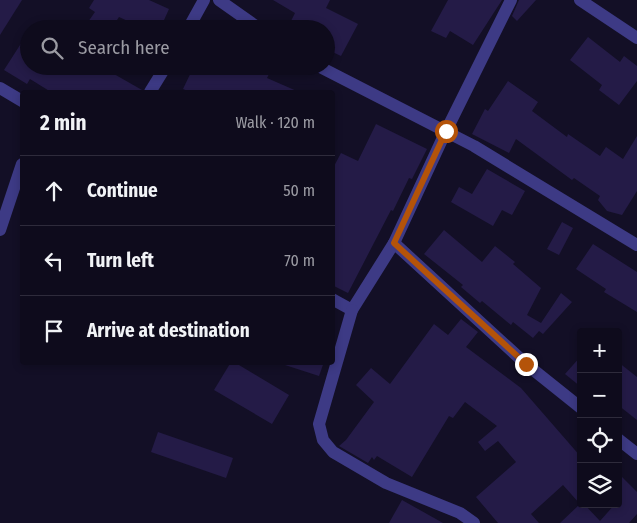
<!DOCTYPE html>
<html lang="en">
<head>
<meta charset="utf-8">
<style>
  :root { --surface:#0e0b1c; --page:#171425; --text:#f1f3f6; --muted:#9b9ba3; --line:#2e2b3b }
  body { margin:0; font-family:"Fira Sans Condensed",sans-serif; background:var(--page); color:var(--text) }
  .controls { position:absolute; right:15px; bottom:15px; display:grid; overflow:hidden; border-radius:5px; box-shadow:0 2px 8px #0003 }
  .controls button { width:45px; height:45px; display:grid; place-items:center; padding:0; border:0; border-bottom:1px solid var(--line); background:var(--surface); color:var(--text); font:25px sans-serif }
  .stop { position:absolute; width:15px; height:15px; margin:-11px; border:4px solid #b45309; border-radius:50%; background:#fff }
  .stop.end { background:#b45309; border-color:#fff; box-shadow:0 1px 5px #0008 }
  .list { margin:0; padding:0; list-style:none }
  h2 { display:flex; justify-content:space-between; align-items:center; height:65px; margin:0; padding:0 20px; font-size:21px }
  h2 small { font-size:16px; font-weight:400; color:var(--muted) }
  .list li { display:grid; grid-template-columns:32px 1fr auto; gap:15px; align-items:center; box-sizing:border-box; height:70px; padding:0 20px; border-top:1px solid var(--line) }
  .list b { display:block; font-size:19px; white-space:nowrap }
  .list em { font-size:16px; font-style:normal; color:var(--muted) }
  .icon { flex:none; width:28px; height:28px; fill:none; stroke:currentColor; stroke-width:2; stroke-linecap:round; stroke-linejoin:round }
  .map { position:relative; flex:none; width:637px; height:523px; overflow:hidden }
  .search { position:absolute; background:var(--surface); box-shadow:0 2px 8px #0003; left:20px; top:20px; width:315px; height:55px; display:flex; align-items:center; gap:12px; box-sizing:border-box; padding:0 18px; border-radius:28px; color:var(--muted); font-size:19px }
  .panel { position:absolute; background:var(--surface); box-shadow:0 2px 8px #0003; left:20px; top:90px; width:315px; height:275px; border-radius:5px }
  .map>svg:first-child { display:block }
  .building { fill:#241b47 }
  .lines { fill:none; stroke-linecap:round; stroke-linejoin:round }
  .minor { stroke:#3d3a85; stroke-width:12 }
  .route { stroke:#b45309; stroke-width:6 }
</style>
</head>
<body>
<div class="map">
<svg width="637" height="523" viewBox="0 0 637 523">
  <rect width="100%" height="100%" fill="#130f26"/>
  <g class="building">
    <polygon points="0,0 22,0 0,35"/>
    <polygon points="94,0 149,0 169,9 160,29 145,29 119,17 111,29 83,29 95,12 89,8"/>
    <polygon points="273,0 330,0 326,8 358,24 341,56 326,49 326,29 297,29 289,25 295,13"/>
    <polygon points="448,0 502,0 473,45 450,31 446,38 431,31"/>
    <polygon points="519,0 536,0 517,21 512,16"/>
    <polygon points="29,31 29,66 91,66 104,75 107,70 142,90 142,92 51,92 30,79 27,84 4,70"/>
    <polygon points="588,37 620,62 624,56 637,66 637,81 619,105 599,90 602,85 570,60"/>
    <polygon points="194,66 273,66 267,78 299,92 190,92 183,89"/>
    <polygon points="508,81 538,102 532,111 567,137 568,134 600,156 606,147 623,159 637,136 637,191 622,215 607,211 598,200 600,196 574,178 572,180 516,139 509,153 472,134 485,109 488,111"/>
    <polygon points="376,124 427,149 412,179 409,178 393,211 391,210 348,293 332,285 332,170 341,153 358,161"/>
    <polygon points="487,169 525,191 512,215 502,210 493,226 451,202 459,187 472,194"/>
    <polygon points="562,222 573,228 559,255 547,249"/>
    <polygon points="444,230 482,262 495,246 515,262 513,264 541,288 527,315 541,323 561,293 572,302 543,334 539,331 533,338 513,322 511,325 482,301 480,303 461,287 463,285 424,254"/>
    <polygon points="593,244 637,272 637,312 604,292 606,289 576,269"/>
    <polygon points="461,319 478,332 466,347 521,388 581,457 581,504 584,504 600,521 615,504 618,504 618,473 637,492 637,514 629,523 560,523 580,504 563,485 531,514 539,523 498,523 476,497 516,462 498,441 485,451 478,442 497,426 465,402 453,418 449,416 412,477 377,456 374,460 372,457 368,463 339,446 346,440 374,402 356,385 371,368 390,384 434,324 448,335"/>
    <polygon points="581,356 581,387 565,374"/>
    <polygon points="231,362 234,362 289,395 272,424 214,390"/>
    <polygon points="285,362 324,362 319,376 285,365"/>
    <polygon points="618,362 637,377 637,420 618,405"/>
    <polygon points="158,432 233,458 226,478 151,452"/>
    <polygon points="402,500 443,523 389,523"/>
  </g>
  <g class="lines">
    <g class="minor">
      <polyline points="219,0 260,29"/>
      <polyline points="580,0 637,38"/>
      <polyline points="188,29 204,0"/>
      <polyline points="318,66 474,146 637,245"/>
      <polyline points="0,88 22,101"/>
      <polyline points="150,92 166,66"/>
      <polyline points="0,230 22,164"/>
      <polyline points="394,243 526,364 581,408"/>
      <polyline points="332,299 352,310 394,243 446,131 511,0"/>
      <polyline points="352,310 319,424 323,440 333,452 386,483 460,513 474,523"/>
      <polyline points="618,439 637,454"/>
    </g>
  </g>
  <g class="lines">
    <polyline class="route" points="446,131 394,243 526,364"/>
  </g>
</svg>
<div class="controls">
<button>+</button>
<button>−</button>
<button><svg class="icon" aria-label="locate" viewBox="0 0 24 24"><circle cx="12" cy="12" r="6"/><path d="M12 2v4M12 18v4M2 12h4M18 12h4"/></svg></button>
<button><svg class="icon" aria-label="layers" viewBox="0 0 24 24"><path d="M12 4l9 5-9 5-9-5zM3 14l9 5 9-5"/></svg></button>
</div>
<div class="stop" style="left:446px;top:131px"></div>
<div class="stop end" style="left:526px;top:364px"></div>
<div class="search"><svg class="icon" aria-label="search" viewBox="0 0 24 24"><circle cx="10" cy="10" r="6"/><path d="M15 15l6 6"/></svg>Search here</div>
<section class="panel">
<h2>2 min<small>Walk · 120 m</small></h2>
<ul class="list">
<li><svg class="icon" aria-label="ahead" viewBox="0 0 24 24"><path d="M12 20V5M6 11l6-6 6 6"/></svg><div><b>Continue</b></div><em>50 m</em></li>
<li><svg class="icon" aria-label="left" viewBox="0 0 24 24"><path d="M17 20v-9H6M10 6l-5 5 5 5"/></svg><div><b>Turn left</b></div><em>70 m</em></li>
<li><svg class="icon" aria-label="arrive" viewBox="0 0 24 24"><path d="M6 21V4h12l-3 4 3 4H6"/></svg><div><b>Arrive at destination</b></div></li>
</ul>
</section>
</div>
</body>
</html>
